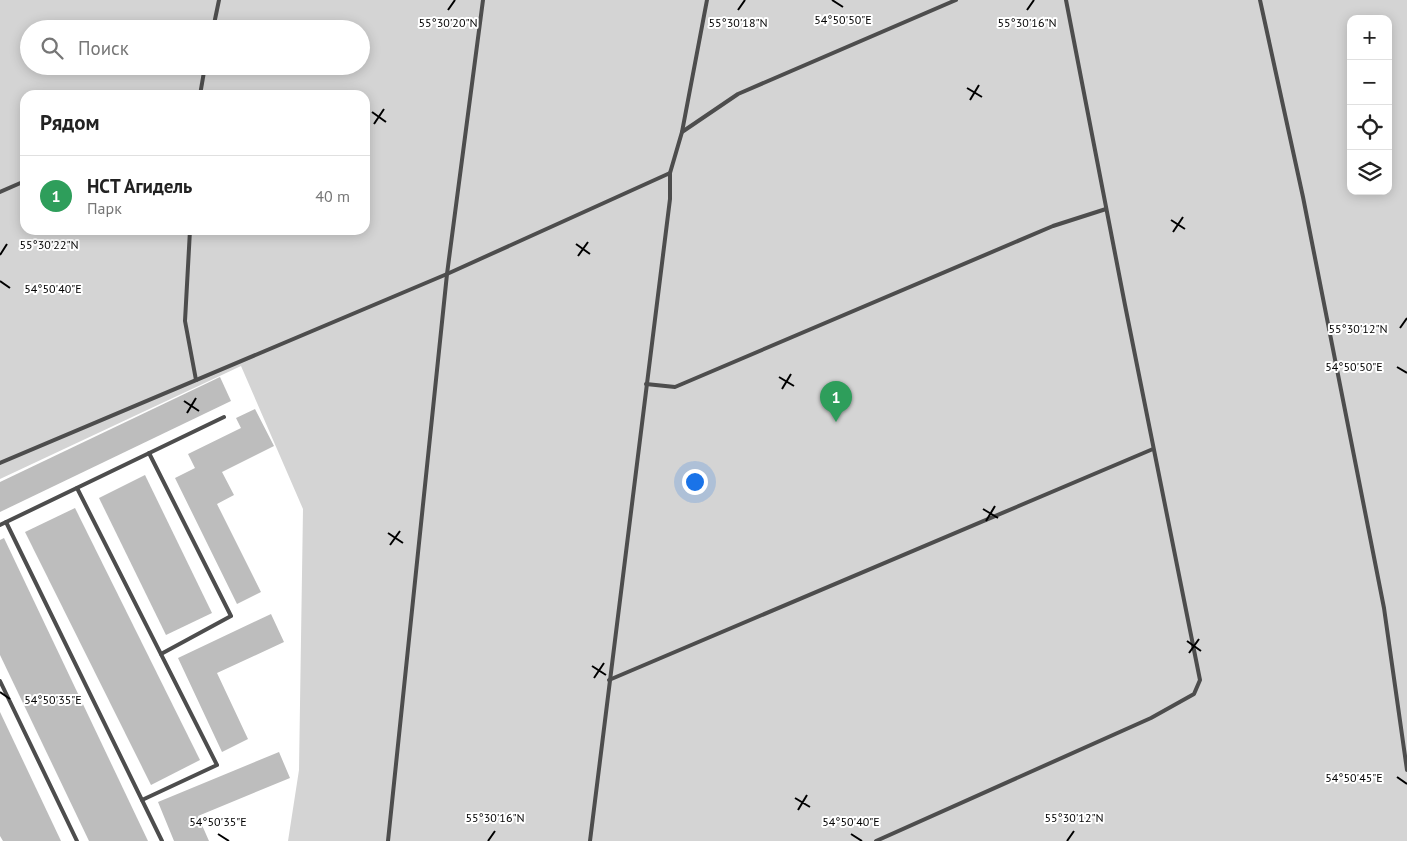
<!DOCTYPE html>
<html lang="ru">
<head>
<meta charset="utf-8">
<style>
  :root { --surface:#fff; --page:#f6f6f6; --text:#222; --muted:#767676; --line:#e0e0e0; --accent:#7c3aed }
  body { margin:0; font-family:"PT Sans",sans-serif; background:var(--page); color:var(--text) }
  .controls { position:absolute; right:15px; top:15px; display:grid; overflow:hidden; border-radius:10px; box-shadow:0 2px 12px #0003 }
  .controls button { width:45px; height:45px; display:grid; place-items:center; padding:0; border:0; border-bottom:1px solid var(--line); background:var(--surface); color:var(--text); font:25px sans-serif }
  .you { position:absolute; left:694px; top:481px; width:18px; height:18px; margin:-12px; border:4px solid #fff; border-radius:50%; background:#1a73e8; box-shadow:0 0 0 8px #1a73e833 }
  .badge { display:grid; place-items:center; width:32px; height:32px; border-radius:50%; background:var(--accent); color:#fff; font-size:16px; font-weight:700 }
  .pin { position:absolute; translate:-50% -41px; filter:drop-shadow(0 1px 2px #0008) }
  .pin::after { content:''; position:absolute; top:26px; width:18px; height:15px; background:inherit; clip-path:polygon(0 0,100% 0,50% 100%) }
  .list { margin:0; padding:0; list-style:none }
  h2 { display:flex; justify-content:space-between; align-items:center; height:65px; margin:0; padding:0 20px; font-size:21px }
  h2 small { font-size:16px; font-weight:400; color:var(--muted) }
  .list li { display:grid; grid-template-columns:32px 1fr auto; gap:15px; align-items:center; box-sizing:border-box; height:80px; padding:0 20px; border-top:1px solid var(--line) }
  .list b { display:block; font-size:19px; white-space:nowrap }
  .list p { margin:0; font-size:16px; white-space:nowrap; color:var(--muted) }
  .list em { font-size:16px; font-style:normal; color:var(--muted) }
  .icon { flex:none; width:28px; height:28px; fill:none; stroke:currentColor; stroke-width:2; stroke-linecap:round; stroke-linejoin:round }
  .map { position:relative; flex:none; width:1407px; height:841px; overflow:hidden }
  .search { position:absolute; background:var(--surface); box-shadow:0 2px 12px #0003; left:20px; top:20px; width:350px; height:55px; display:flex; align-items:center; gap:12px; box-sizing:border-box; padding:0 18px; border-radius:28px; color:var(--muted); font-size:19px }
  .panel { position:absolute; background:var(--surface); box-shadow:0 2px 12px #0003; left:20px; top:90px; width:350px; height:145px; border-radius:15px }
  .map>svg:first-child { display:block }
  .green { fill:#d4d4d4; fill-rule:evenodd }
  .building { fill:#bdbdbd }
  .lines { fill:none; stroke-linecap:round; stroke-linejoin:round }
  .service { stroke:#4d4d4d; stroke-width:4 }
  .ticks { fill:none; stroke:#000; stroke-width:2 }
  .ticks-label { font-size:12px; text-anchor:middle; fill:#000; stroke:#fff; stroke-width:4; stroke-linejoin:round; paint-order:stroke }
</style>
</head>
<body>
<div class="map">
<svg width="1407" height="841" viewBox="0 0 1407 841">
  <rect width="100%" height="100%" fill="#fff"/>
  <path class="green" d="M 0,0 L 1407,0 L 1407,841 L 288,841 L 299,770 L 303,509 L 241,366 L 0,479 ZM 1351,19 L 1388,19 L 1388,191 L 1351,191 ZM 29,29 L 361,29 L 361,66 L 29,66 ZM 25,95 L 365,95 L 365,230 L 25,230 Z"/>
  <g class="building">
    <polygon points="220,377 231,401 0,512 0,482"/>
    <polygon points="255,409 274,446 222,472 234,495 217,504 261,592 237,604 175,478 195,468 188,454 241,428 236,418"/>
    <polygon points="145,475 212,613 166,635 99,498"/>
    <polygon points="75,508 200,760 151,785 25,532"/>
    <polygon points="4,538 148,841 89,841 0,655 0,540"/>
    <polygon points="271,614 284,642 217,673 248,739 222,752 178,658"/>
    <polygon points="0,712 61,841 3,841 0,836"/>
    <polygon points="279,752 290,778 198,816 209,841 174,841 158,802"/>
  </g>
  <g class="lines">
    <g class="service">
      <polyline points="1260,0 1303,197 1384,608 1407,770"/>
      <polyline points="213,29 219,0"/>
      <polyline points="200,95 205,66"/>
      <polyline points="682,132 707,0"/>
      <polyline points="670,173 682,132 738,94 956,0"/>
      <polyline points="0,192 25,181"/>
      <polyline points="190,230 185,321 196,380"/>
      <polyline points="646,384 675,387 1053,226 1106,209"/>
      <polyline points="149,453 231,616 161,654"/>
      <polyline points="0,463 447,274 670,173 670,199 590,841"/>
      <polyline points="77,488 217,765 142,800"/>
      <polyline points="6,522 162,841"/>
      <polyline points="0,525 224,417"/>
      <polyline points="609,680 1153,449"/>
      <polyline points="0,681 77,841"/>
      <polyline points="388,841 447,274 483,0"/>
      <polyline points="876,841 1151,718 1194,694 1200,680 1125,305 1066,0"/>
    </g>
  </g>
  <path class="ticks" d="M 832,0 L 843,7M 448,10 L 455,0M 738,10 L 745,0M 1027,10 L 1034,0M 967,88 L 982,97M 970,100 L 979,85M 372,112 L 386,122M 374,124 L 384,109M 1171,220 L 1185,229M 1173,232 L 1183,217M 576,244 L 590,254M 0,255 L 7,244M 578,256 L 588,242M 0,281 L 10,288M 1400,328 L 1407,318M 1397,367 L 1407,373M 779,377 L 794,386M 782,389 L 791,374M 184,401 L 199,411M 187,413 L 196,398M 983,509 L 998,518M 986,521 L 995,506M 388,533 L 403,543M 390,545 L 400,531M 1187,641 L 1201,651M 1189,653 L 1199,639M 592,666 L 606,675M 594,678 L 604,663M 0,692 L 10,699M 1397,777 L 1407,784M 795,798 L 810,807M 798,810 L 807,795M 218,834 L 229,841M 851,834 L 862,841M 488,841 L 495,831M 1067,841 L 1074,831"/>
  <g class="ticks-label">
    <text x="843" y="24">54°50'50"E</text>
    <text x="448" y="27">55°30'20"N</text>
    <text x="738" y="27">55°30'18"N</text>
    <text x="1027" y="27">55°30'16"N</text>
    <text x="49" y="249">55°30'22"N</text>
    <text x="53" y="293">54°50'40"E</text>
    <text x="1358" y="333">55°30'12"N</text>
    <text x="1354" y="371">54°50'50"E</text>
    <text x="53" y="704">54°50'35"E</text>
    <text x="1354" y="782">54°50'45"E</text>
    <text x="495" y="822">55°30'16"N</text>
    <text x="1074" y="822">55°30'12"N</text>
    <text x="218" y="826">54°50'35"E</text>
    <text x="851" y="826">54°50'40"E</text>
  </g>
</svg>
<div class="controls">
<button>+</button>
<button>−</button>
<button><svg class="icon" aria-label="locate" viewBox="0 0 24 24"><circle cx="12" cy="12" r="6"/><path d="M12 2v4M12 18v4M2 12h4M18 12h4"/></svg></button>
<button><svg class="icon" aria-label="layers" viewBox="0 0 24 24"><path d="M12 4l9 5-9 5-9-5zM3 14l9 5 9-5"/></svg></button>
</div>
<div class="you"></div>
<div class="pin badge" style="left:836px;top:422px;background:#2e9e5b">1</div>
<div class="search"><svg class="icon" aria-label="search" viewBox="0 0 24 24"><circle cx="10" cy="10" r="6"/><path d="M15 15l6 6"/></svg>Поиск</div>
<section class="panel">
<h2>Рядом<small></small></h2>
<ul class="list">
<li><span class="badge" style="background:#2e9e5b">1</span><div><b>НСТ Агидель</b><p>Парк</p></div><em>40 m</em></li>
</ul>
</section>
</div>
</body>
</html>
